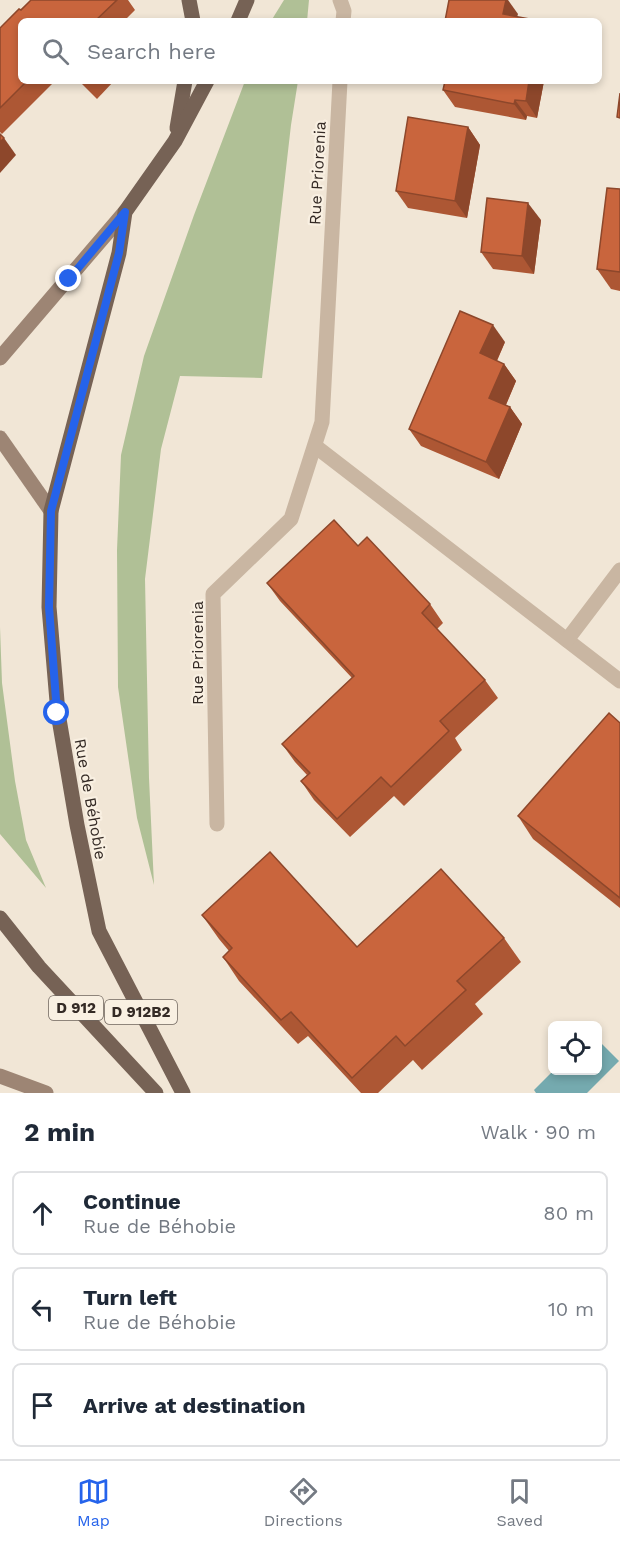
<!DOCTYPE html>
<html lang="en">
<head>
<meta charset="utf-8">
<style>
  :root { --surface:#fff; --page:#f2f2f3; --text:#1f2937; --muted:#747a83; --line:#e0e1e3; --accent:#2563eb }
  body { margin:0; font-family:"Work Sans",sans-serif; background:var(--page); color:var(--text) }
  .controls { position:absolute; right:18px; bottom:18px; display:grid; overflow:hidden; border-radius:9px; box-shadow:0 3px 9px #0003 }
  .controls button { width:54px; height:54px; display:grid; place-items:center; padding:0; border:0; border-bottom:2px solid var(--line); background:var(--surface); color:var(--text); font:30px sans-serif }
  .stop { position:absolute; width:18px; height:18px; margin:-14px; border:4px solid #2563eb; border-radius:50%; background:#fff }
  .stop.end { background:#2563eb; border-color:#fff; box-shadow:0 2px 6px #0008 }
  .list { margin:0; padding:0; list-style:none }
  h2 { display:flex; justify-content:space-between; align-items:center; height:78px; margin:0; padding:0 24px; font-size:26px }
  h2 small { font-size:20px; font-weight:400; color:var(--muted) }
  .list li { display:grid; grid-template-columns:39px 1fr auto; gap:18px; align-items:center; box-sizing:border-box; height:84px; margin:0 12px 12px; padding:0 12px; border:2px solid var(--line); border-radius:9px }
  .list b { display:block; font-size:22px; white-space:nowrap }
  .list p { margin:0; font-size:20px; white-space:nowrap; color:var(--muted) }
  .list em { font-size:20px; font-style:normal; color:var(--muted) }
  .icon { flex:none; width:33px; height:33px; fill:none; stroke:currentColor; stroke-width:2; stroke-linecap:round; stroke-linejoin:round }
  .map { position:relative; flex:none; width:620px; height:1093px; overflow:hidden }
  .search { position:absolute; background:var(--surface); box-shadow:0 3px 9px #0003; left:18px; right:18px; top:18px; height:66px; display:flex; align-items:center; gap:15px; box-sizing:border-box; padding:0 21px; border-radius:9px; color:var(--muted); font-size:22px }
  .sheet { height:366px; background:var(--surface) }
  nav { display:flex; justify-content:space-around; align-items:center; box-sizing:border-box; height:84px; border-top:2px solid var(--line); background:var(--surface); font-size:16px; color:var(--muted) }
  nav a { display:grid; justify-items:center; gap:3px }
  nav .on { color:var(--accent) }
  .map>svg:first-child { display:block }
  .green { fill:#b0c096 }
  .water { fill:#75aaaf }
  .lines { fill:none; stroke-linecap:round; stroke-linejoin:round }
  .minor { stroke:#c9b6a2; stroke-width:15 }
  .secondary { stroke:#9d8574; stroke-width:15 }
  .primary { stroke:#766255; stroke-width:15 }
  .wall { fill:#ad5734 }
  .shaded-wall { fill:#8d472b }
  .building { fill:#c9653d; stroke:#8d472b; stroke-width:1.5 }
  .route { stroke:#2563eb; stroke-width:8 }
  .labels { text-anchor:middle; stroke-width:4.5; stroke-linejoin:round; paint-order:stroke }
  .shield { fill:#f9f0e2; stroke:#6f655e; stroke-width:1.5 }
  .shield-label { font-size:15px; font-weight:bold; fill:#342a25 }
  .street-label { font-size:16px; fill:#342a25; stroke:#f9f0e2 }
</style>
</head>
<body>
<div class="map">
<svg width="620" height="1093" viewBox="0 0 620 1093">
  <rect width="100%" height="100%" fill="#f1e6d6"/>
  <g class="green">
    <polygon points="284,0 309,0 307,21 271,21"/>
    <polygon points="245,81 298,81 291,125 262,378 180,376 161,449 145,579 149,778 154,885 137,818 118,687 117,550 121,455 144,356 194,215"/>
    <polygon points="0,627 2,683 15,781 26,840 46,888 0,834"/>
  </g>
  <polygon class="water" points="598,1040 619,1061 587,1093 536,1093 534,1090 553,1071 598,1070"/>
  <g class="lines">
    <g class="minor">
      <polyline points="340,0 344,11 343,21"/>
      <polyline points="315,446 620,681"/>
      <polyline points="567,640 620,570"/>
      <polyline points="217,824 213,594 291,519 322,422 340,81"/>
    </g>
    <g class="secondary">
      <polyline points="0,358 125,212"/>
      <polyline points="0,438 51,511"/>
      <polyline points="0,1076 46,1093"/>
    </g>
    <g class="primary">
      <polyline points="189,0 193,21"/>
      <polyline points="238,21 247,0"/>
      <polyline points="177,128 185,81"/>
      <polyline points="0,918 39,967 156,1093"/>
      <polyline points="183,1093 99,931 77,825 58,713 49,607 51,511 119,253 125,212 175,141 207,81"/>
    </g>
  </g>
  <g class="wall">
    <polygon points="31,0 128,0 135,10 124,21 21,21 21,81 55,81 2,134 0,132 0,28"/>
    <polygon points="79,81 114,81 97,99"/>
    <polygon points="445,81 544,81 537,118 527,116 526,120 455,107 443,90"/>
    <polygon points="468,127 480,145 467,218 408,208 396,191"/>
    <polygon points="620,189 620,291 611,289 597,269"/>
    <polygon points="541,220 534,274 493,269 481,252"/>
    <polygon points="505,342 497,361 504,364 516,381 506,405 510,407 522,424 499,479 421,446 409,429"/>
    <polygon points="358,546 430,604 443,623 437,629 485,680 498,698 455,738 462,750 404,806 394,796 350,837 314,800 301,781 307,775 295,762 282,744 352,678 280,601 267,583"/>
    <polygon points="620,723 620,908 533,839 518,816"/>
    <polygon points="202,915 357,947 504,938 521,962 475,1004 483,1014 422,1070 413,1060 378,1093 361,1093 308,1036 298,1044 239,981 223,957 229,951 219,939"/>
  </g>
  <g class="shaded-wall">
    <polygon points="506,0 508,0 518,14 516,21 503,14"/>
    <polygon points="529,81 544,81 537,118 526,101"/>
    <polygon points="515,100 527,116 526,120 514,104"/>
    <polygon points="468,127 480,145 467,218 455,201"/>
    <polygon points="4,138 16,155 0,173 0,142"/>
    <polygon points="528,203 541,220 534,274 522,256"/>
    <polygon points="493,325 505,342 492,371 480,353"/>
    <polygon points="504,364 516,381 501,416 489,398"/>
    <polygon points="510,407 522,424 499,479 486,462"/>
  </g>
  <g class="building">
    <polygon points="31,0 117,0 95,21 21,21 21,81 27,81 0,108 0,28 19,9 21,10"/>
    <polygon points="449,0 506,0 503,14 530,19 529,21 445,21"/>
    <polygon points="445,81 529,81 526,101 515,100 514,104 443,90"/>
    <polygon points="620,93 620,118 617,117"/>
    <polygon points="408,117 468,127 455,201 396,191"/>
    <polygon points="0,134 4,138 0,142"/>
    <polygon points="607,188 620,189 620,272 597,269"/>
    <polygon points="487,198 528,203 522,256 481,252"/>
    <polygon points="460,311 493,325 480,353 504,364 489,398 510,407 486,462 409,429"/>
    <polygon points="334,520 358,546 367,537 430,604 422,613 485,680 440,721 449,731 391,787 381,777 337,819 301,781 310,773 282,744 354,676 267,583"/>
    <polygon points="609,713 620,723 620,898 518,816"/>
    <polygon points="270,852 357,947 441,869 504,938 457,981 466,990 405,1046 396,1036 352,1078 291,1012 281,1020 223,957 232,948 202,915"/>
  </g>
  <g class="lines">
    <polyline class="route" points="57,713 49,607 51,511 119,253 125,212 69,279"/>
  </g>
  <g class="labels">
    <g class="shield">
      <rect x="49" y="996" width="54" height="24" rx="4.5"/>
      <rect x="105" y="1000" width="72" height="24" rx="4.5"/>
    </g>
    <g class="shield-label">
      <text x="76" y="1013">D 912</text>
      <text x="141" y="1017">D 912B2</text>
    </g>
    <g class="street-label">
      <text transform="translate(317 173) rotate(-87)" y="6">Rue Priorenia</text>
      <text transform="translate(197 653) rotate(-90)" y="6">Rue Priorenia</text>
      <text transform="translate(91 799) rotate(80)" y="6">Rue de Béhobie</text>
    </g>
  </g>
</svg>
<div class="controls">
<button><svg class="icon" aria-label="locate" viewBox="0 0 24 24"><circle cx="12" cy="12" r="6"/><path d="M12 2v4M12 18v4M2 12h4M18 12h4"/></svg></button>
</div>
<div class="stop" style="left:57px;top:713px"></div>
<div class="stop end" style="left:69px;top:279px"></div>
<div class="search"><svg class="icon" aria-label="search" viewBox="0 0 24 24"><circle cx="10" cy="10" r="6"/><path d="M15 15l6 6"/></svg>Search here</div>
</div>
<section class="sheet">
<h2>2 min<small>Walk · 90 m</small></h2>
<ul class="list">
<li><svg class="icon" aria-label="ahead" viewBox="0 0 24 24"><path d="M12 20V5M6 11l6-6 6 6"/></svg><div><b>Continue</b><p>Rue de Béhobie</p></div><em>80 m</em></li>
<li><svg class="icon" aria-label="left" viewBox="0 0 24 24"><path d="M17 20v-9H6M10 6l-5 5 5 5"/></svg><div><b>Turn left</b><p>Rue de Béhobie</p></div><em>10 m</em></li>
<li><svg class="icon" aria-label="arrive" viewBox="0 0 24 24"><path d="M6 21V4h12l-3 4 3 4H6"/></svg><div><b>Arrive at destination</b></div></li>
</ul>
</section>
<nav>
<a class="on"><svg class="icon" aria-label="map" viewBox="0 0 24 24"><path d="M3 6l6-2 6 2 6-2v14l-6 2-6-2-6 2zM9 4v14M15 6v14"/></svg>Map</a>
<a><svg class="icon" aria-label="directions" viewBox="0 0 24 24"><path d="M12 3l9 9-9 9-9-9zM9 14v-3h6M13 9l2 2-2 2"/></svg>Directions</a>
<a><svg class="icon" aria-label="saved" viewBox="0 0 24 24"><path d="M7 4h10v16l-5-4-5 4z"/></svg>Saved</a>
</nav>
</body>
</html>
